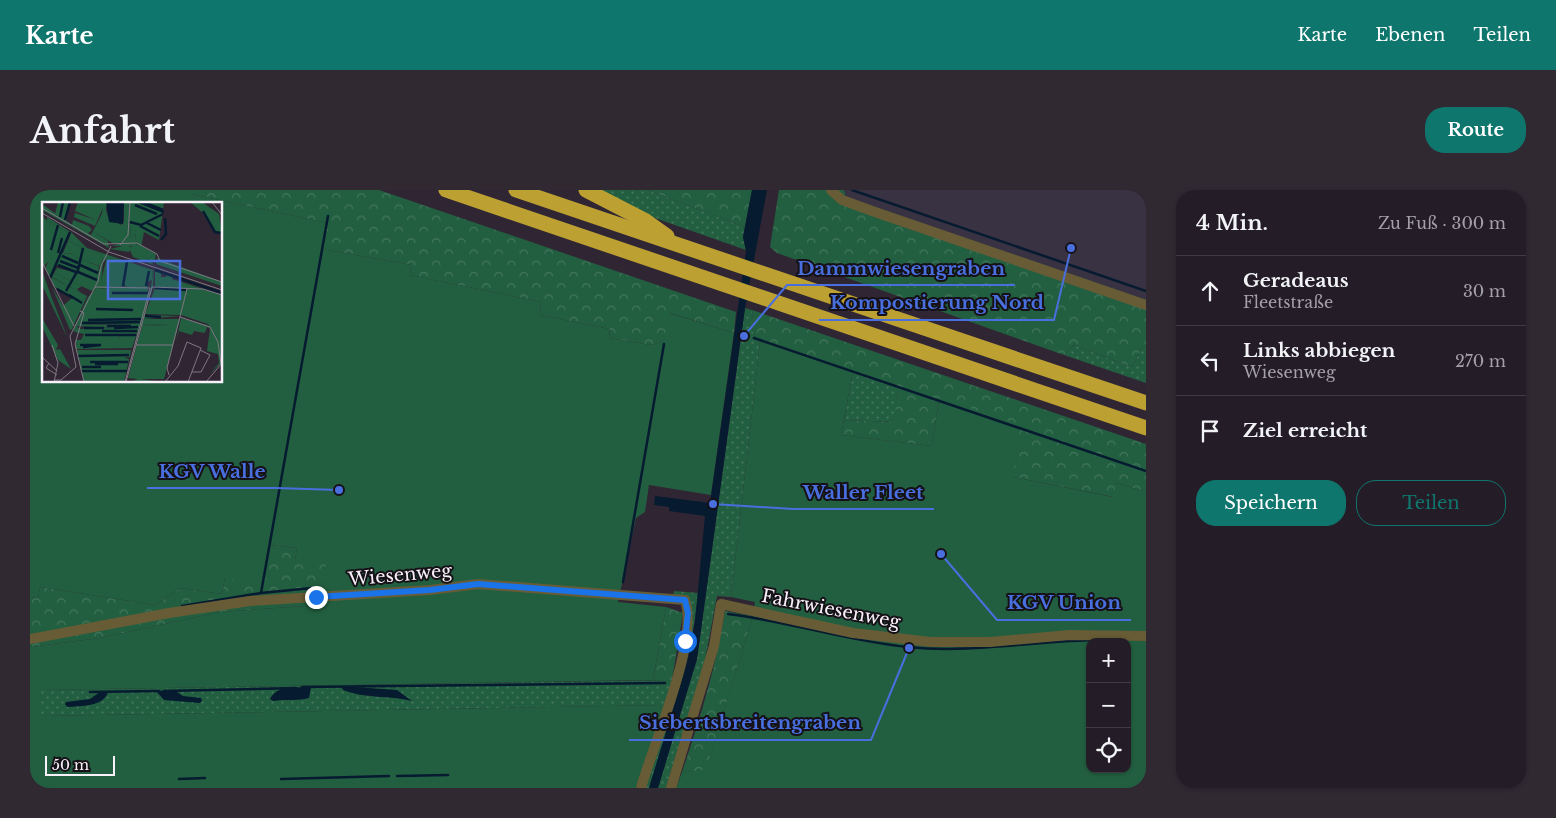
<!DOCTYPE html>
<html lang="de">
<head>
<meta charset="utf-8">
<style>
  :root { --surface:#241c26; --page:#302932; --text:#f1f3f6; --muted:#a3a1a7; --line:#413a43; --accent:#0f766e }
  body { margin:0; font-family:"Libre Baskerville",serif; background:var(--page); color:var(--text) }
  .controls { position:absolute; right:15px; bottom:15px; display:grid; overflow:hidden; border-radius:10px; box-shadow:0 1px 4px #0004 }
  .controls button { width:45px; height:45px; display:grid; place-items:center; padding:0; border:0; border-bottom:1px solid var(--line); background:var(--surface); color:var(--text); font:25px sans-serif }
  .scale { position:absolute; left:15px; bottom:12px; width:70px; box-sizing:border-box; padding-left:5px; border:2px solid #f8f1fa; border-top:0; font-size:14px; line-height:18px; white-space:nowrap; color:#f8f1fa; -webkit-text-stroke:4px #151116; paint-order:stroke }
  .stop { position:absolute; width:15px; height:15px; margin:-11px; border:4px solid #1a73e8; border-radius:50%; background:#fff }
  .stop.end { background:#1a73e8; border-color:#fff; box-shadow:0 1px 5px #0008 }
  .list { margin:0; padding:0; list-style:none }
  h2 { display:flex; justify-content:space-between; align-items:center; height:65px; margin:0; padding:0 20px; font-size:21px }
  h2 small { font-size:16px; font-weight:400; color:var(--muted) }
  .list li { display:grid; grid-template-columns:32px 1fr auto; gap:15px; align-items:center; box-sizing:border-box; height:70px; padding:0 20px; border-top:1px solid var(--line) }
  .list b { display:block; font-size:19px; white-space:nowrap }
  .list p { margin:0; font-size:16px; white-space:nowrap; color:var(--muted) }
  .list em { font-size:16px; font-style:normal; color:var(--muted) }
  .actions { display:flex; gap:10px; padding:15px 20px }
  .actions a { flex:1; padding:11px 0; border:1px solid var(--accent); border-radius:20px; text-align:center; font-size:18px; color:var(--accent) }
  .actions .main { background:var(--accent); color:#fff }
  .icon { flex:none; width:28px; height:28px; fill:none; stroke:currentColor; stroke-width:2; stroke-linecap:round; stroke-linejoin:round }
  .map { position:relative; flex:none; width:1116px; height:598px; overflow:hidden; border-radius:20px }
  header { display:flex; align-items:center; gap:30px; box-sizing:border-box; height:70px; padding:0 25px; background:var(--accent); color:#fff }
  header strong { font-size:24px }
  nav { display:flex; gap:28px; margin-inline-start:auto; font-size:18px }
  .intro { display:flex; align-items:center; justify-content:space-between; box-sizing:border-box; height:120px; padding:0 30px }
  h1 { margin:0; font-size:35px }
  .button { padding:12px 22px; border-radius:20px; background:var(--accent); color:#fff; font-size:18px; font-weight:700 }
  main { display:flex; gap:30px; padding:0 30px }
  aside { flex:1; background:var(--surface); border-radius:20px; box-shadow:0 1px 4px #0004 }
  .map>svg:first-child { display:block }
  .industrial { fill:#383242 }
  .grass { fill:url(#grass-dots) }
  .forest { fill:url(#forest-crowns) }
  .garden { fill:#225f40; fill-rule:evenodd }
  .water { fill:#061a30 }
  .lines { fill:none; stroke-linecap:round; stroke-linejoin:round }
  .stream { stroke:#061a30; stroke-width:2.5 }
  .minor { stroke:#675c35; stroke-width:10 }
  .highway { stroke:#bca032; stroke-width:15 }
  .route { stroke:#1a73e8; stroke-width:6 }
  .labels { text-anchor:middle; stroke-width:4; stroke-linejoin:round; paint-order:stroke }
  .street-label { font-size:18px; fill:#f8f1fa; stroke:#151116 }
  .inset-river { fill:none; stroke:#061a30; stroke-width:2.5 }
  .inset-road { fill:none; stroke:#807783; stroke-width:1 }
  .view { fill:#496fdf; fill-opacity:0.15; stroke:#496fdf; stroke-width:2.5 }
  .inset-edge { fill:none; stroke:#f8f1fa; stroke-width:2.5 }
  .leader { fill:none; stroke:#496fdf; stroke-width:2 }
  .callout-dot { fill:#496fdf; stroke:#151116; stroke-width:2 }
  .callout-label { font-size:19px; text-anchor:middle; font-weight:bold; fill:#496fdf; stroke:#151116; stroke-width:4; stroke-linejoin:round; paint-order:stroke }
</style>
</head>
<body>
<header>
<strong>Karte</strong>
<nav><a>Karte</a><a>Ebenen</a><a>Teilen</a></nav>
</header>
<div class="intro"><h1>Anfahrt</h1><a class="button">Route</a></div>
<main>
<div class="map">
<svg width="1116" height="598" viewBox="0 0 1116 598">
  <defs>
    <pattern id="grass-dots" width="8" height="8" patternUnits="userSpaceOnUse" patternTransform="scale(1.25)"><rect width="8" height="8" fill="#225f40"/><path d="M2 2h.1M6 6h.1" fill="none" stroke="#43765c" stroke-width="1.8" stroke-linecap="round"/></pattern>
    <pattern id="forest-crowns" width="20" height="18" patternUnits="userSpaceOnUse" patternTransform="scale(1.25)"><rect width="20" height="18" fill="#225f40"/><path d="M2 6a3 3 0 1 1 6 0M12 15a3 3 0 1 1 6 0" fill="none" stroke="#43765c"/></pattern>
  </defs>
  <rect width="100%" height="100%" fill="#302633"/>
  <polygon class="industrial" points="814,0 1116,0 1116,110 816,7"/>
  <g class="grass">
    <polygon points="568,0 618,0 715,37 713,47 716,60 622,27"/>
    <polygon points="715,118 722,120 723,143 730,152 701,407 687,406 675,470 636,598 628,598 667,469"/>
    <polygon points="1044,155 1102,177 1113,156 1116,157 1116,193 1034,165"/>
    <polygon points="823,181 867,195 866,232 814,230"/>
    <path d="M 644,401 L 668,403 C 662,470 639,534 619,598 L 614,598 L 661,424 L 643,406 Z"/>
    <polygon points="642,490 635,515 10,526 11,500"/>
  </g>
  <g class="forest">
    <polygon points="161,0 349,0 706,122 704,143 640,123 635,151 621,155 579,148 580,139 510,125 511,112 380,85 381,75 292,59 297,33 161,4"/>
    <polygon points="618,0 722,0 715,37"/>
    <polygon points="749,0 814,0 816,7 1116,110 1116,157 1113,156 1102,177 1044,155 1034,165 747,63 740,57"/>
    <polygon points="722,120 1116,254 1116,302 1087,293 1084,307 983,287 909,208 902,256 811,245 814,230 865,232 867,195 730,152 723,143"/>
    <polygon points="335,140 290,415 190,422 70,448 0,457 0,407 8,408 10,397 125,415 150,398 192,404 195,388 238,355 267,358 265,371"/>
    <polygon points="636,417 653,423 642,490 623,490"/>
    <path d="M 695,421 L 723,426 L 676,581 L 652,582 C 670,529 686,477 695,421 Z"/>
  </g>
  <g class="garden">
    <path d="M 0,0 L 161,0 L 161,4 L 297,33 L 292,59 L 381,75 L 380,85 L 511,112 L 510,125 L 580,139 L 579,148 L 621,155 L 634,151 L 639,123 L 704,143 L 681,305 L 619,295 L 615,322 L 606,328 L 588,412 L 636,417 L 623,490 L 11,500 L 11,526 L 635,515 L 606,598 L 0,598 L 0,457 L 70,448 L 190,422 L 290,415 L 296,373 L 265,371 L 267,358 L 238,355 L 233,394 L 195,388 L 192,404 L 150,398 L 125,415 L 10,397 L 8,408 L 0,407 ZM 14,14 L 191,14 L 191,191 L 14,191 Z"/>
    <path d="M 730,152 L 823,181 L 811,245 L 902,256 L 909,208 L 990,235 L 983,287 L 1083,307 L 1087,293 L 1116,302 L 1116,598 L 646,598 L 652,582 L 676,580 L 723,426 L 725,412 L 701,407 ZM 1060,452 L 1097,452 L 1097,579 L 1060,579 Z"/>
  </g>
  <g class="water">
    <polygon points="722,0 737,0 715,118 667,469 628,598 619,598 658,469 665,431 675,326 639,321 639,317 624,315 625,306 680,313 716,61 713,47"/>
    <path d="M 311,496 L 367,500 L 382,511 C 359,505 335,509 313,500 Z"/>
    <path d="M 281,497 L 279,508 C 268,511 255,509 243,511 L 240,509 C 248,494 265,498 281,497 Z"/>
    <polygon points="144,500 153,506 171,508 172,511 170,513 134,510 126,501"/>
    <path d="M 70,502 L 78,502 C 74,517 50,516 37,517 L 35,514 L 36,512 L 60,509 Z"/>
  </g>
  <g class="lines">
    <g class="stream">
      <polyline points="822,0 1116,101"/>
      <polyline points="724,148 1116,281"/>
      <polyline points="593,392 634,154"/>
      <polyline points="231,403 298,26"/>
      <polyline points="152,416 231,403 282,398"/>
      <path d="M 698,424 C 758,431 816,451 878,457 C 942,464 1007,450 1072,450"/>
      <polyline points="272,497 635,493"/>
      <polyline points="134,501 266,498"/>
      <polyline points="60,502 129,501"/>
      <polyline points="367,586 418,585"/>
      <polyline points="149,589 175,588"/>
      <polyline points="251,589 359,586"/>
    </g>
    <g class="minor">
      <polyline points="801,0 812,10 845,22 1116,115"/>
      <path d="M 0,449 L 139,423 L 220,411 L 400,400 L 448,394 L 655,410 C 669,452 623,554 611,598"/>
      <polyline points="641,598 684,456 691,414 823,443 901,452 960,452 1039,445 1116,446"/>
    </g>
    <g class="highway">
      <polyline points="416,0 1116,238"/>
      <polyline points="486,0 1116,213"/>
      <polyline points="556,0 616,31 637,46"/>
    </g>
  </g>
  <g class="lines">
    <polyline class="route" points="286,407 400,400 448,394 655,410 658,423 655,451"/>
  </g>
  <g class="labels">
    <g class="street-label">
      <text transform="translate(370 385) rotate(-5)" y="6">Wiesenweg</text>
      <text transform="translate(801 419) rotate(11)" y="6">Fahrwiesenweg</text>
    </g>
  </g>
  <g transform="translate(12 12)">
    <rect width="180" height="180" fill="#302633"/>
    <path d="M 16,0 L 28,0 L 24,19 L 13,12 ZM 82,0 L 122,0 L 117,38 L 102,30 L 99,46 L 95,45 L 93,32 L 88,36 L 89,23 L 97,23 L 87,20 L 81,40 L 72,42 L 52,30 L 63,4 L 66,15 L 79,23 L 82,20 ZM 148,0 L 160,0 L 177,12 L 180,32 L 172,30 L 161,11 ZM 26,39 L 42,46 L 38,57 L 57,64 L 55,78 L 36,70 L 38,58 L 31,52 L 21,51 ZM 85,43 L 97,49 L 112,63 L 91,55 L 88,48 L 87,50 L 68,47 ZM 112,66 L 111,85 L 102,113 L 138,114 L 101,117 L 100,122 L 127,123 L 99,124 L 83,178 L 98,122 L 40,121 L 86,118 L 107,92 L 67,91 L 108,90 ZM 0,68 L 9,94 L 26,137 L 0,83 ZM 12,71 L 40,84 L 35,87 L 39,91 L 10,75 ZM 139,116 L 165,123 L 175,134 L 180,146 L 180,160 L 168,172 L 177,161 L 176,152 L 165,149 L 168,127 L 165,125 L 163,131 L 152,129 L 150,133 L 137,129 L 134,141 ZM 35,124 L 37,127 L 73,126 L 78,138 L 39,138 L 42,132 L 33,130 Z" fill="#225f40"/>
    <path d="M 61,0 L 64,0 L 65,3 L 57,22 L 58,27 L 52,30 L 66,39 L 67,46 L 0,8 L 0,2 L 30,23 L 31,18 L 47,24 L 50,28 L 46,31 L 49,33 L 60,12 ZM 5,15 L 30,31 L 45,46 L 111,68 L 65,56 L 61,61 L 59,81 L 87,84 L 54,87 L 50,91 L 61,55 L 38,56 L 42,46 L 26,39 L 28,34 L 25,30 L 5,19 ZM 87,21 L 97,23 L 89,23 L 88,36 L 93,32 L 95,45 L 100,44 L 114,52 L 112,61 L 89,46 L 90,44 L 70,44 L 79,41 ZM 115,56 L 180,80 L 180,84 L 114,62 Z" fill="#225f40"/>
    <path d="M 36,0 L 63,1 L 53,24 L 32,15 L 33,11 L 54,18 L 33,9 ZM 0,13 L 5,19 L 27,31 L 20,51 L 31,52 L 38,58 L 36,70 L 56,78 L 50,89 L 12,71 L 15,66 L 35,71 L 15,63 L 8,76 L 3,66 L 7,59 L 2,64 L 0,59 ZM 42,46 L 61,55 L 58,64 L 38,57 ZM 65,55 L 111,68 L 110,78 L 105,80 L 106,90 L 67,91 L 107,92 L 98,120 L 38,123 L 98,122 L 90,146 L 34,147 L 34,138 L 78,137 L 72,126 L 35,124 L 33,130 L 31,128 L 46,95 L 54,87 L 85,85 L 82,82 L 78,85 L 58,83 ZM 113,69 L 119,70 L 119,75 L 124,75 L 125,72 L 130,74 L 130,77 L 180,93 L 180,146 L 166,122 L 139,113 L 103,112 L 113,86 ZM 9,75 L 45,94 L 30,127 L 28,128 L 10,85 L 21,104 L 31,95 L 11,84 ZM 0,116 L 16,143 L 14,148 L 18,147 L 29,167 L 16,158 L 0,124 ZM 102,117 L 138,117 L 122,177 L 99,177 L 121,180 L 87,180 L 96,177 L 86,176 L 100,124 L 127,123 L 100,122 ZM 35,148 L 89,148 L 88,155 L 82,155 L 87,157 L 82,180 L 42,180 Z" fill="#225f40"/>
    <path d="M 64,0 L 82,0 L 81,22 L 67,20 Z" fill="#061a30"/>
    <path class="inset-river" d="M 97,0 L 122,10M 101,0 L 121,8M 93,3 L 115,12M 161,9 L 173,30 L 179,31M 18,15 L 21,0M 23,18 L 28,0M 88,20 L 99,23 L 121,12M 105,21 L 119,28M 98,24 L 117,34M 119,38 L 124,32 L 123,16M 9,48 L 16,23M 16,51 L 20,36M 20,54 L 36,61M 18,59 L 36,66M 16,63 L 34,70M 38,63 L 56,71M 113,68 L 180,91M 36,70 L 55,78M 8,76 L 28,30M 81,84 L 85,60M 104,84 L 107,69M 113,86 L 144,88M 15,87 L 31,96M 24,89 L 36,68 L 41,46M 70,91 L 106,91M 27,93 L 40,101M 54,107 L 91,108M 103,114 L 119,115M 46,118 L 99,117M 40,121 L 98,120M 65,124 L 89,124M 42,126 L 62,126M 72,126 L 96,125M 60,129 L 95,129M 43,133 L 94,133M 38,143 L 59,143 L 41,145M 36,154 L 87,153M 48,160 L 86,160M 53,162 L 76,162M 40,165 L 59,165M 40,169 L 85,169"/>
    <path class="inset-road" d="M 170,0 L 180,13M 0,6 L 62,42 L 95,41 L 115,52 L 118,59 L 180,80M 0,11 L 67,50 L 180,88M 78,43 L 86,33 L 88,0M 0,60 L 32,124M 53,85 L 108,86 L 83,180M 38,109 L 42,111 L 33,142 L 42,180M 138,115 L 168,125 L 176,140 L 179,162M 10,143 L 16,161 L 12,180M 94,143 L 131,143M 0,155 L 15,169M 7,161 L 4,166 L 15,173M 150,170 L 159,170 L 168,153 L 158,148M 127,173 L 125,166 L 145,87M 13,178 L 19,178 L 34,165 L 28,134 L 56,79 L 59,64 L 69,44M 84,180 L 110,85 L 161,87 L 180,93M 123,180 L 136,164 L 145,140 L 159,146 L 146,180M 164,180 L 180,161"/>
    <path class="view" d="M 66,59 L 138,59 L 138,97 L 66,97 Z"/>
    <rect width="180" height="180" class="inset-edge"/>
  </g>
  <path class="leader" d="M714 146L757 95H985M1041 58L1024 130H789M309 300L246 298H117M683 314L763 319H904M911 364L967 430H1101M879 458L841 550H599"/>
  <g class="callout-dot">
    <circle cx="714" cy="146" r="5"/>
    <circle cx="1041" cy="58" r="5"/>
    <circle cx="309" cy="300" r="5"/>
    <circle cx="683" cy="314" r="5"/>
    <circle cx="911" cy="364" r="5"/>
    <circle cx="879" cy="458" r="5"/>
  </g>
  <g class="callout-label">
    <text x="871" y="85">Dammwiesengraben</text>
    <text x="907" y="119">Kompostierung Nord</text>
    <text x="182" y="288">KGV Walle</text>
    <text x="833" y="309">Waller Fleet</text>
    <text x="1034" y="419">KGV Union</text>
    <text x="720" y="539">Siebertsbreitengraben</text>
  </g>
</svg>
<div class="controls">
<button>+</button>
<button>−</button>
<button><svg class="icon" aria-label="locate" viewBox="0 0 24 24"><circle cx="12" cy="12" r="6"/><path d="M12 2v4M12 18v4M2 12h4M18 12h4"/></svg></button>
</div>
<div class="scale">50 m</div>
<div class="stop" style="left:655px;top:451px"></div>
<div class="stop end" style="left:286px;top:407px"></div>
</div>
<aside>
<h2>4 Min.<small>Zu Fuß · 300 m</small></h2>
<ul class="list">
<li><svg class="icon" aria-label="ahead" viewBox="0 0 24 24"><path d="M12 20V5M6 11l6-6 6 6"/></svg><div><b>Geradeaus</b><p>Fleetstraße</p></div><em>30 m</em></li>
<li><svg class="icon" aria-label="left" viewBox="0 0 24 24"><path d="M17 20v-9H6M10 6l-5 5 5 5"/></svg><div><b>Links abbiegen</b><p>Wiesenweg</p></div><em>270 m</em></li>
<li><svg class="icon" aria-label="arrive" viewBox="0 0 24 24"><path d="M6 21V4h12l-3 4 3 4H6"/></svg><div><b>Ziel erreicht</b></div></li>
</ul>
<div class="actions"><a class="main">Speichern</a><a>Teilen</a></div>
</aside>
</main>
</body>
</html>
